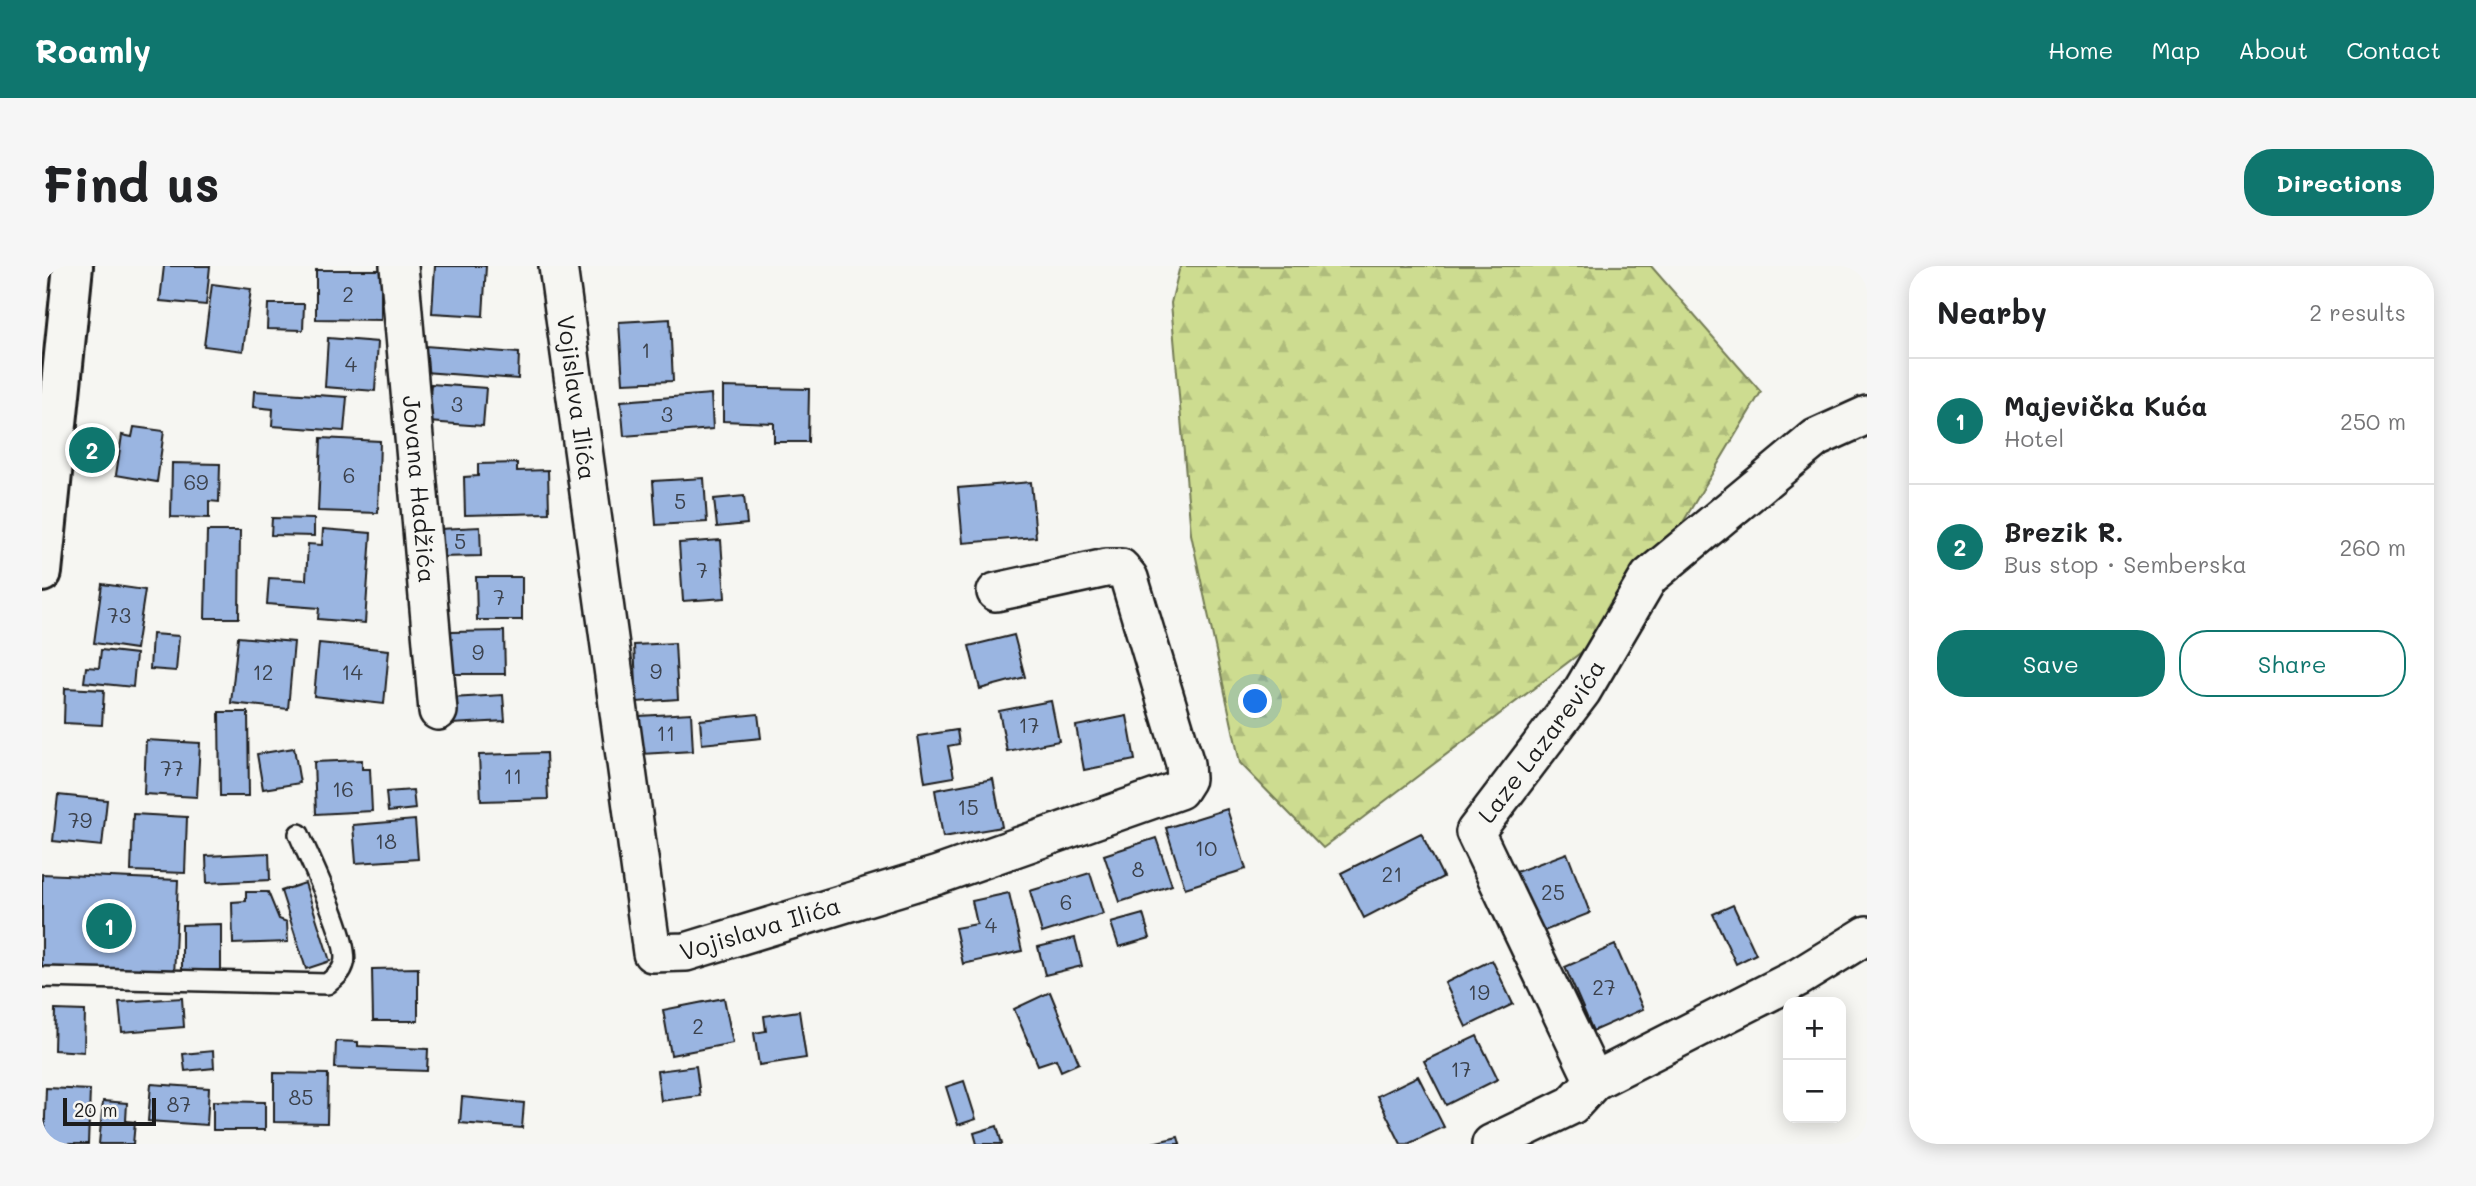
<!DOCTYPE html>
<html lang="en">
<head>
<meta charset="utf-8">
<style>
  :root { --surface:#fff; --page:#f6f6f6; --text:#202124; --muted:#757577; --line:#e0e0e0; --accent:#0f766e }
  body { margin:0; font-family:Mali,sans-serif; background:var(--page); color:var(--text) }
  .controls { position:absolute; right:21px; bottom:21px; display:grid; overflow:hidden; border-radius:14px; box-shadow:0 4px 18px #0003 }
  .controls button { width:63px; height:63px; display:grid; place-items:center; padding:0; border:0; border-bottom:2px solid var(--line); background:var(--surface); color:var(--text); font:35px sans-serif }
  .scale { position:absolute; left:21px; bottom:18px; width:93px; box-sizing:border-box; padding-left:7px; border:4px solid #1c1c1c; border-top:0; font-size:19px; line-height:24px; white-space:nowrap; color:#1c1c1c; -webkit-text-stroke:5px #f6f6f2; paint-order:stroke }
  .you { position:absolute; left:1214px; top:436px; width:24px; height:24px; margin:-18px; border:5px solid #fff; border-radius:50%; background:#1a73e8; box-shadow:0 0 0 10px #1a73e833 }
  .badge { display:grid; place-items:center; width:46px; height:46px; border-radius:50%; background:var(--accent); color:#fff; font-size:23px; font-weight:700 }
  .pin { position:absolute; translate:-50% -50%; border:4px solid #fff; box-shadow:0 2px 7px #0006 }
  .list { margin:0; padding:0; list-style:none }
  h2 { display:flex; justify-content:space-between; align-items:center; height:91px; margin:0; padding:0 28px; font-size:30px }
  h2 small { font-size:23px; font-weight:400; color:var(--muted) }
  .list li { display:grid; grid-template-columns:46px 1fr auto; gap:21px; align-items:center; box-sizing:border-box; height:126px; padding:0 28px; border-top:2px solid var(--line) }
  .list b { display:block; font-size:26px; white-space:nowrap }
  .list p { margin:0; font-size:23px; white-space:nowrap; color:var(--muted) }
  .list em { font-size:23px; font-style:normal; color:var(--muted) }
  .actions { display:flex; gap:14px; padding:21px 28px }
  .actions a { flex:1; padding:16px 0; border:2px solid var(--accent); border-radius:28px; text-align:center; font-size:24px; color:var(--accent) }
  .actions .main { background:var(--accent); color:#fff }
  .map { position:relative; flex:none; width:1825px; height:878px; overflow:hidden; border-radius:28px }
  header { display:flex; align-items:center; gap:42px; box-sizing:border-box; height:98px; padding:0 35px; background:var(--accent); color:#fff }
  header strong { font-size:33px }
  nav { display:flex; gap:38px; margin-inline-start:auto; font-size:24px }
  .intro { display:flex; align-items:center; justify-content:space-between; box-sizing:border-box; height:168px; padding:0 42px }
  h1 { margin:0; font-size:49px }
  .button { padding:18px 32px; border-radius:28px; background:var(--accent); color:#fff; font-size:24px; font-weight:700 }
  main { display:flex; gap:42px; padding:0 42px }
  aside { flex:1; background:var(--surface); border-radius:28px; box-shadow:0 4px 18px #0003 }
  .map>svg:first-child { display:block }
  .forest { fill:url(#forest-firs); stroke:#747c56; stroke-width:2 }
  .building { fill:#9ab5e1; stroke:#1c1c1c; stroke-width:2 }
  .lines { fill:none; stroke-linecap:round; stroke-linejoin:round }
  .service-casing { stroke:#1c1c1c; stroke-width:24 }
  .minor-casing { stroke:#1c1c1c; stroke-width:42 }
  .secondary-casing { stroke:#1c1c1c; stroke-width:44 }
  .service { stroke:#f6f6f2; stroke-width:19 }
  .minor { stroke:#f6f6f2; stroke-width:37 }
  .secondary { stroke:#f6f6f2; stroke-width:38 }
  .labels { text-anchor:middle; stroke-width:6; stroke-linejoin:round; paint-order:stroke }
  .number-label { font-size:21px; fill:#3c424d }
  .street-label { font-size:24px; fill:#1c1c1c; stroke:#f6f6f2 }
</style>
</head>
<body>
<header>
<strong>Roamly</strong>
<nav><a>Home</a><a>Map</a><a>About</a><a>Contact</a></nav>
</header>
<div class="intro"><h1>Find us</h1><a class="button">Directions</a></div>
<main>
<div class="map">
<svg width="1825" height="878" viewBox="0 0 1825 878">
  <defs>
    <pattern id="forest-firs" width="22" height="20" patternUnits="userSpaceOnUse" patternTransform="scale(1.75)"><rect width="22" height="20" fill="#cddc90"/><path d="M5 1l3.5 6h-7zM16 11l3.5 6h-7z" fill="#afbc7c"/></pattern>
  </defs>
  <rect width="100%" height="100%" fill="#f6f6f2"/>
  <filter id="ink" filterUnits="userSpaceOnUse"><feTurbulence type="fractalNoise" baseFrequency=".0143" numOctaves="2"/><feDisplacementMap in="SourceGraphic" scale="14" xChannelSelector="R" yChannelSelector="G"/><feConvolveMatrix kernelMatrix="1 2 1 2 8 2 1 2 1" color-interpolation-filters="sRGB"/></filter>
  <g filter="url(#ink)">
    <polygon class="forest" points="1140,0 1609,0 1719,126 1583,353 1281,582 1198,497 1149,268 1129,37 1137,4"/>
    <g class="building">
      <polygon points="122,0 168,0 164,39 118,35"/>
      <polygon points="393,0 444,0 441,50 390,47"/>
      <polygon points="274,4 339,4 339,54 274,53"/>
      <polygon points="170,18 209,23 201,85 162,80"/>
      <polygon points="226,38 262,38 261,64 225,63"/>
      <polygon points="628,53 631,115 581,117 577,56"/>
      <polygon points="286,72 336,76 333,125 283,121"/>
      <polygon points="383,80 477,87 476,113 382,106"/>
      <polygon points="389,118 444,122 441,160 386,156"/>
      <polygon points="681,121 767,123 766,176 732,176 732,157 681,155"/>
      <polygon points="212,125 305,131 302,165 230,160 231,143 211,141"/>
      <polygon points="669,128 671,163 582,170 579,135"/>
      <polygon points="92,161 122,165 115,216 74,209 80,169 90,171"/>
      <polygon points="279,172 338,175 336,247 276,245"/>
      <polygon points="130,197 178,198 177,236 167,235 167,252 129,251"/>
      <polygon points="475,197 475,205 506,204 507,247 423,249 422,211 436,210 436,198"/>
      <polygon points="662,212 665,256 614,259 611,215"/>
      <polygon points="989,216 994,271 921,277 916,222"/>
      <polygon points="702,230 705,258 675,261 672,233"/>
      <polygon points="230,252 272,253 272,270 229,269"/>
      <polygon points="438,261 439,290 399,291 397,263"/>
      <polygon points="281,263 329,267 323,357 276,353 277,342 225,338 227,312 264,314 266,278 280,279"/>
      <polygon points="165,265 198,265 197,352 163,352"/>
      <polygon points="679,274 683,332 641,335 637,277"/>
      <polygon points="434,311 480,311 480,354 435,354"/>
      <polygon points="60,318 103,324 94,383 52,377"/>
      <polygon points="462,365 463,408 409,408 409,366"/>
      <polygon points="110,368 137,370 134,405 108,403"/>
      <polygon points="972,369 983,411 938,423 927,380"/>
      <polygon points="196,371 252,376 246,443 189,437"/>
      <polygon points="277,377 347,384 342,438 272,430"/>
      <polygon points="633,377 636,433 595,436 592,379"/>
      <polygon points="59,384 94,388 91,421 42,416 44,401 57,402"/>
      <polygon points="23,422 62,424 60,459 22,457"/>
      <polygon points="461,429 463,455 410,458 409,432"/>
      <polygon points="1009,435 1017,475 965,485 957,445"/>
      <polygon points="177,446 206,446 207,530 178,530"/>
      <polygon points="649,447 651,485 599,488 597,450"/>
      <polygon points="716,448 719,472 660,478 658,454"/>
      <polygon points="1085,450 1093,494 1042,504 1034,460"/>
      <polygon points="915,464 917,478 906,480 912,511 883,516 876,470"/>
      <polygon points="104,474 158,477 155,531 102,528"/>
      <polygon points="252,482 258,517 221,523 215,488"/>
      <polygon points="504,487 506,533 439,535 437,489"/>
      <polygon points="320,494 320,503 328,503 330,545 274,548 272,496"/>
      <polygon points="951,513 960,561 901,571 893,524"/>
      <polygon points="371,524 373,543 346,546 344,526"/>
      <polygon points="16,529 65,534 60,580 11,575"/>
      <polygon points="1185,543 1204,603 1143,622 1124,562"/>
      <polygon points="91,548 145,551 143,607 89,605"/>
      <polygon points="373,554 376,593 314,597 311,559"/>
      <polygon points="1379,567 1401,611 1322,652 1299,607"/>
      <polygon points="1114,572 1130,619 1078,636 1062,589"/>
      <polygon points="227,587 228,614 165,617 164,590"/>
      <polygon points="1525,587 1548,647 1497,667 1474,606"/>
      <polygon points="1048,607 1061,648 1000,667 988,625"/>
      <polygon points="0,608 136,614 132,712 0,706"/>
      <polygon points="263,617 288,695 264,703 239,625"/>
      <polygon points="204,626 226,626 237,653 245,656 246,676 191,678 190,636 204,635"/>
      <polygon points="967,627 980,685 921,698 913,662 935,658 930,635"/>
      <polygon points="1691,639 1714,688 1694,698 1671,648"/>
      <polygon points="1101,648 1108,672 1077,681 1069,657"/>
      <polygon points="179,658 179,704 140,704 140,659"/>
      <polygon points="1033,672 1040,700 1003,709 996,681"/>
      <polygon points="1573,679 1601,743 1551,765 1523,701"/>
      <polygon points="1450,694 1471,738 1424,761 1403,717"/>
      <polygon points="376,702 376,755 331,755 330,703"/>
      <polygon points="1008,726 1037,797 1019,805 1014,793 996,799 972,743"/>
      <polygon points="140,732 142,761 80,766 77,736"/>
      <polygon points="682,732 691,777 629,789 621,744"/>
      <polygon points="13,744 43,745 42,786 12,784"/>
      <polygon points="757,745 764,792 717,799 712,767 724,765 722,750"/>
      <polygon points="1435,770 1456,813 1404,839 1382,795"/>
      <polygon points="294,775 316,776 316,780 386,783 385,805 293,802"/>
      <polygon points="171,785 172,802 143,805 141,788"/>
      <polygon points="654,800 658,830 619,835 615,805"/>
      <polygon points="232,807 286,808 285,857 232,856"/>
      <polygon points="1376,810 1402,861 1366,878 1359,878 1335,830"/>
      <polygon points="922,815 934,853 916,859 904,821"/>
      <polygon points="109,818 167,822 165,859 106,855"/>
      <polygon points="4,822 48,824 46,878 2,878"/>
      <polygon points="420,831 482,837 480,862 418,857"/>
      <polygon points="61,835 85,837 84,855 93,856 91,878 57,878"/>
      <polygon points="171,835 223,836 223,864 171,864"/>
      <polygon points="955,860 960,878 935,878 932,867"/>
      <polygon points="1136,871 1138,878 1106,878"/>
    </g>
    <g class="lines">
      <defs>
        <path id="service" d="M 0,711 L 285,718 C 292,712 299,708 302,698 C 309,677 267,592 257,568"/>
        <g id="minor">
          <path id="s1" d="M 357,0 L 396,445"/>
          <path id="s2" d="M 516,0 L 610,687 L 644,686 L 896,609 L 1137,524 L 1144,513 L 1143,498 L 1087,312 L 1079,302 L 1064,302 L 954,326"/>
          <polyline points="1552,815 1757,711 1825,669"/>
          <path id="s3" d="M 1449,878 L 1530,839 L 1552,815 L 1433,566 L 1540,425 L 1607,311 L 1774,172 L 1825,149"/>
        </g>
        <polyline id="secondary" points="0,306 31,0"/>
      </defs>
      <use href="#service" class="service-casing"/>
      <use href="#minor" class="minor-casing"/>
      <use href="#secondary" class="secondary-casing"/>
      <use href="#service" class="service"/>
      <use href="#minor" class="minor"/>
      <use href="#secondary" class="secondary"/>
    </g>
  </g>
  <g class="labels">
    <g class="number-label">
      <text x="306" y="36">2</text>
      <text x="604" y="92">1</text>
      <text x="309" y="106">4</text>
      <text x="415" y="146">3</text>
      <text x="625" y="156">3</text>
      <text x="307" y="217">6</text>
      <text x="154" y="224">69</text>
      <text x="638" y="243">5</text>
      <text x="418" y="283">5</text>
      <text x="660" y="312">7</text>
      <text x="457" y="339">7</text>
      <text x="77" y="357">73</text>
      <text x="436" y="394">9</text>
      <text x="614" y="413">9</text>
      <text x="221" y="414">12</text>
      <text x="310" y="414">14</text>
      <text x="987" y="467">17</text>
      <text x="624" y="475">11</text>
      <text x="130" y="510">77</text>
      <text x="471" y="518">11</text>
      <text x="301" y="531">16</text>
      <text x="926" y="549">15</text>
      <text x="38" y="562">79</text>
      <text x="344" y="583">18</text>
      <text x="1164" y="590">10</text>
      <text x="1096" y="611">8</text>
      <text x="1350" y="616">21</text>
      <text x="1511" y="634">25</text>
      <text x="1024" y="644">6</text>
      <text x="949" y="667">4</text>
      <text x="1562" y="729">27</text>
      <text x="1437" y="734">19</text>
      <text x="656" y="768">2</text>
      <text x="1419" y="811">17</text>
      <text x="259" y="839">85</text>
      <text x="137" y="846">87</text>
    </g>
    <g class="street-label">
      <text dy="8" stroke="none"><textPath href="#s2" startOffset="133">Vojislava Ilića</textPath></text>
      <text dy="8" stroke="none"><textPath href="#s1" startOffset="224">Jovana Hadžića</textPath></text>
      <text dy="8" stroke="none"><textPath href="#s3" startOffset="511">Laze Lazarevića</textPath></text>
      <text dy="8" stroke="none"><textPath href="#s2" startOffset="805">Vojislava Ilića</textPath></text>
    </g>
  </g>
</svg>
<div class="controls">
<button>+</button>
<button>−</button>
</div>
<div class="scale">20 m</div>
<div class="you"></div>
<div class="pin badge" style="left:67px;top:660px">1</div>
<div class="pin badge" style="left:50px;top:184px">2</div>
</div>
<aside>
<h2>Nearby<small>2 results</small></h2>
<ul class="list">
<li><span class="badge">1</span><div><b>Majevička Kuća</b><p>Hotel</p></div><em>250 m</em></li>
<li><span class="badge">2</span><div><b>Brezik R.</b><p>Bus stop · Semberska</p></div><em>260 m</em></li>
</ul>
<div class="actions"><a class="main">Save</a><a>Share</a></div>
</aside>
</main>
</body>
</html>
